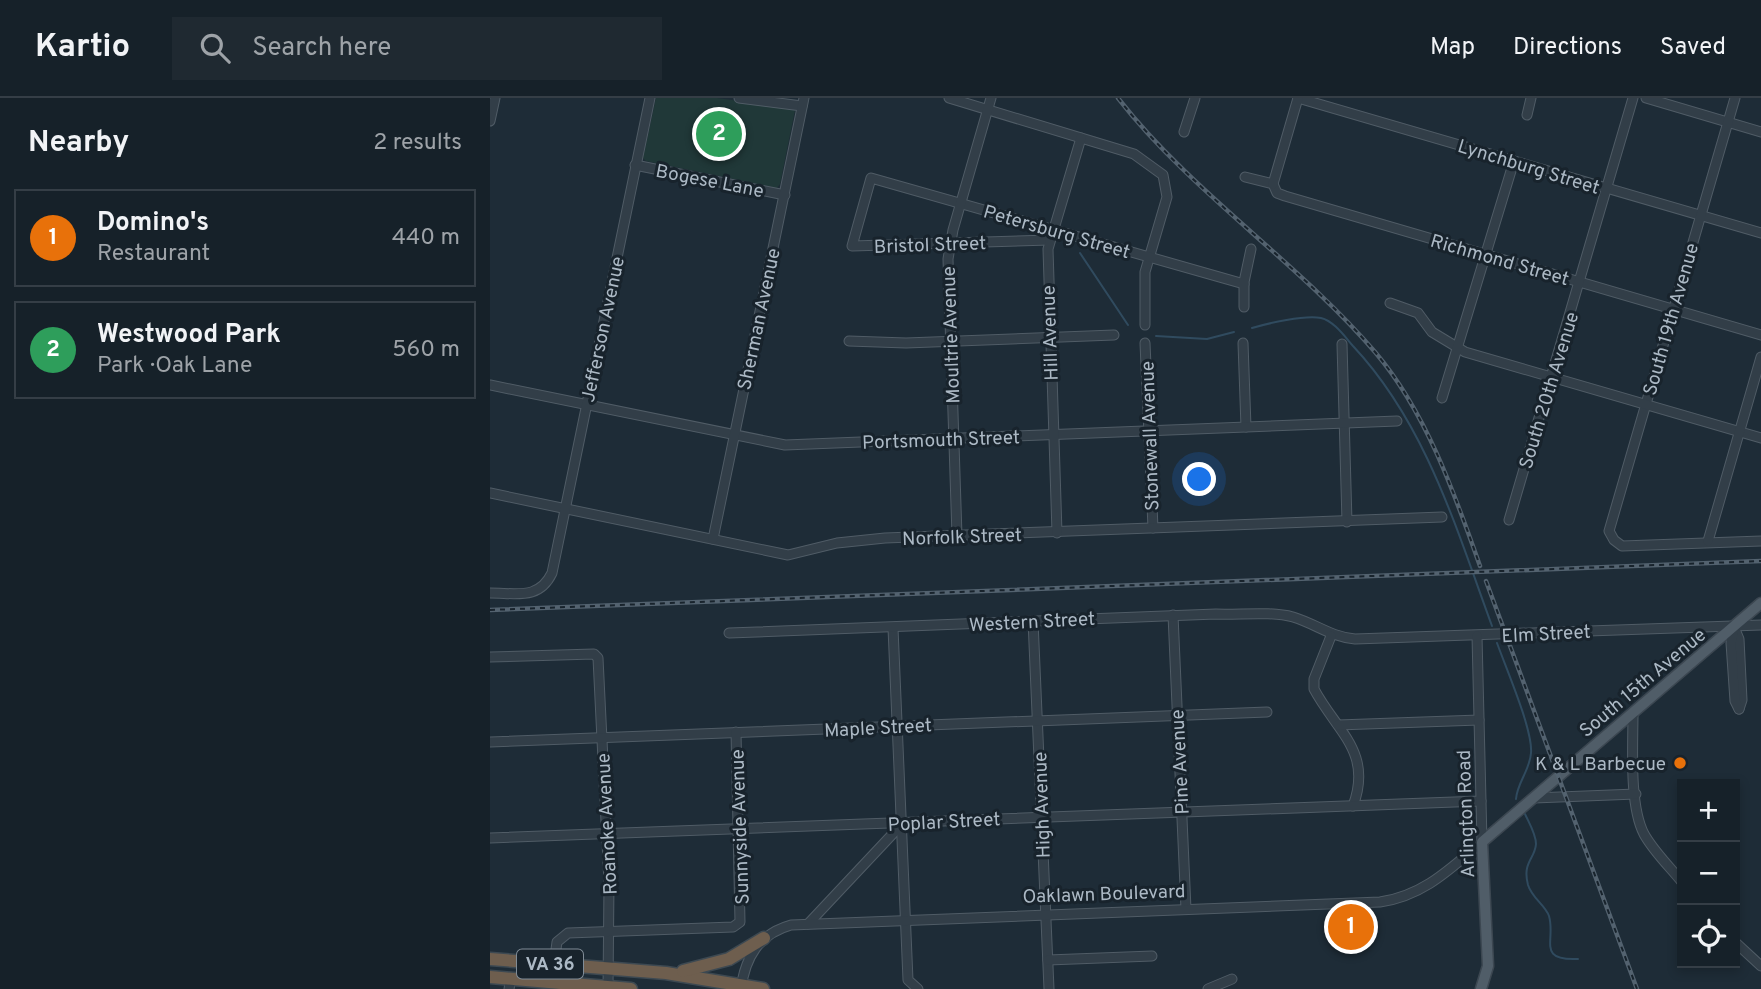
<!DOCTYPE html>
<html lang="en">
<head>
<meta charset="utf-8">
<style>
  :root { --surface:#162129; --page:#1f2931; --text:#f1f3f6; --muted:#9ea3a8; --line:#353e46; --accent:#8bbbb9 }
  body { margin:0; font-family:Overpass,sans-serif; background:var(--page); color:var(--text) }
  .controls { position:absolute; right:21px; bottom:21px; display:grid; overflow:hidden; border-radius:0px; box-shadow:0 4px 10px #0003 }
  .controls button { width:63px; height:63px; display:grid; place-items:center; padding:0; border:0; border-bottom:2px solid var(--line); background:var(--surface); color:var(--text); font:35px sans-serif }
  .you { position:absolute; left:710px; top:382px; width:24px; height:24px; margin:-18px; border:5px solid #fff; border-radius:50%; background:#1a73e8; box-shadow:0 0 0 10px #1a73e833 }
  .badge { display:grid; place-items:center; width:46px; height:46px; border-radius:50%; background:var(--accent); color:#fff; font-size:23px; font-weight:700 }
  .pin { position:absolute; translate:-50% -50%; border:4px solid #fff; box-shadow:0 2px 7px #0006 }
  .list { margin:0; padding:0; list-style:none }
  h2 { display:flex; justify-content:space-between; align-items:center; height:91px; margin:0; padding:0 28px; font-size:30px }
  h2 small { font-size:23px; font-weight:400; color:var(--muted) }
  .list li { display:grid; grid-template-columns:46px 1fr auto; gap:21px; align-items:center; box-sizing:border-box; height:98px; margin:0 14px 14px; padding:0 14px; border:2px solid var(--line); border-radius:0px }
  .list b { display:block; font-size:26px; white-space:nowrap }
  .list p { margin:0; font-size:23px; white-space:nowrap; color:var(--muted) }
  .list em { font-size:23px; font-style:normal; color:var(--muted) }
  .icon { flex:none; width:38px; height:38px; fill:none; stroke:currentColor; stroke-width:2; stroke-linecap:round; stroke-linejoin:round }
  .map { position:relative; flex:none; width:1271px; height:891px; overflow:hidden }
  header { display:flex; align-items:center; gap:42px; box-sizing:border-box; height:98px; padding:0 35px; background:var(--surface); border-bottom:2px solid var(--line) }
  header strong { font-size:33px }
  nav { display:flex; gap:38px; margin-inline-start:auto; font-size:24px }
  .search { width:490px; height:63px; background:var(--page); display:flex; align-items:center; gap:18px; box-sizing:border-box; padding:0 24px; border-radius:0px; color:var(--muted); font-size:26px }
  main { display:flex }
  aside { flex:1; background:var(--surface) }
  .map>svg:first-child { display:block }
  .green { fill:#203838 }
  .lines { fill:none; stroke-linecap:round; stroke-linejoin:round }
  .stream { stroke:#304b5f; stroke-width:2 }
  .minor-casing { stroke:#505c66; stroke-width:11 }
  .major-casing { stroke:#3c4751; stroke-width:13 }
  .highway-casing { stroke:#3d4952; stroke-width:15 }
  .minor { stroke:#323e48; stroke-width:9 }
  .major { stroke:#505d68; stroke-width:10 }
  .highway { stroke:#6e5e4e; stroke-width:12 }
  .rail-casing { stroke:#53626f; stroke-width:4.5 }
  .rail { stroke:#18232c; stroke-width:2; stroke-dasharray:5; stroke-linecap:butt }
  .food-dot { fill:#e8710a; stroke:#18232c; stroke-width:2.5 }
  .labels { text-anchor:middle; stroke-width:6; stroke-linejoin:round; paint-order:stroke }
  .shield { fill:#18232c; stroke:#808c97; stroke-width:2 }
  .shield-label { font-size:18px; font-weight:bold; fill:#acb9c5 }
  .street-label { font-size:19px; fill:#acb9c5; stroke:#18232c }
  .poi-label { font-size:19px; fill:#acb9c5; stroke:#18232c; text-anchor:end }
</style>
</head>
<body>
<header>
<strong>Kartio</strong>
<div class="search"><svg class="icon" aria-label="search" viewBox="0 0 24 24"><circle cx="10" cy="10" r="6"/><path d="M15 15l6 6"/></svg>Search here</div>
<nav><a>Map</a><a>Directions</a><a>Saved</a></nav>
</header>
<main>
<aside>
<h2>Nearby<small>2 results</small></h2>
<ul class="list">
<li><span class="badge" style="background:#e8710a">1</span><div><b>Domino's</b><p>Restaurant</p></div><em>440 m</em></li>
<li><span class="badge" style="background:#2e9e5b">2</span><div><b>Westwood Park</b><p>Park · Oak Lane</p></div><em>560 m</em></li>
</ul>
</aside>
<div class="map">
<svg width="1271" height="891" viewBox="0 0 1271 891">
  <rect width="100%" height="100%" fill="#1e2c37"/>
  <polygon class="green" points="166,0 227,0 303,10 305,12 290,86 287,90 156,63 153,60"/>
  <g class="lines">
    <g class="stream">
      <polyline points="590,155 638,227"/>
      <path d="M 762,230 C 779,225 814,217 831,220 C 844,223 855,239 863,248 C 936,326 966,430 1002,528"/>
      <polyline points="666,238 717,241 744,234"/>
      <path d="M 1007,545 C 1016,570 1043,632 1041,655 C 1040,672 1027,685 1026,701"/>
      <path d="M 1035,716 C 1039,725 1046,736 1046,746 C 1045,761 1032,764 1038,787 C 1042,800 1055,807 1059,818 C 1066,842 1046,863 1088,861"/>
    </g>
    <defs>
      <g id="minor">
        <polyline points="249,0 312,8"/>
        <polyline points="459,0 644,56 673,77 677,99 655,174 655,227"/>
        <polyline points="808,0 1271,135"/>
        <polyline points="1156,0 1271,34"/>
        <polyline points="1245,0 1119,433 1124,442 1132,448 1271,443"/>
        <polyline points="1037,17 1041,0"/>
        <polyline points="0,23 5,0"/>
        <polyline points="694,34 705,0"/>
        <polyline points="145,67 295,97"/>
        <polyline points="755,79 783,86 787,95 795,98 1271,237"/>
        <polyline points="783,86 808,0"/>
        <polyline points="560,142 362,148 381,80 754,186"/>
        <polyline points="900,205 928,215 942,234 975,254 1271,340"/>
        <polyline points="754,209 754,184 761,151"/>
        <polyline points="359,243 416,245 624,237"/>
        <polyline points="655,245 663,430"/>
        <polyline points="753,245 756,329"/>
        <polyline points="852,246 857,424"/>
        <polyline points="0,287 295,347 907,323"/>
        <polyline points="952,300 1024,63"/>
        <polyline points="0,395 298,457 347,445 395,440 952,419"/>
        <polyline points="1019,422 1143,0"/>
        <polyline points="567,435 558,151 591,40"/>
        <polyline points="467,438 458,161 463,132 501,0"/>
        <polyline points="223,441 314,0"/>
        <polyline points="1218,443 1271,259"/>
        <path d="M 0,495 C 27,495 49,502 62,475 L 160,0"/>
        <polyline points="683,517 696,811"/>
        <polyline points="543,523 559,891"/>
        <polyline points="1244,529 1249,541 1252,602 1249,611"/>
        <polyline points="403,530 418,882 428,891"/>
        <polyline points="1244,530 1241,545 1245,603 1249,611"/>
        <path d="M 239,535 L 726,516 C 750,517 780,513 803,519 C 826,526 841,539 865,541 L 1271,527"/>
        <path d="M 841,538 L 824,581 L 824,591 C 847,634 883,654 863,708"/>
        <polyline points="0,559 104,556 108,560 119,785 118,891"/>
        <path d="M 1143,615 C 1143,648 1139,707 1154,736 C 1164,754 1180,769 1192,784"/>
        <polyline points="848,627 989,622"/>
        <polyline points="0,644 777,614"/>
        <polyline points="1044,700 1146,696"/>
        <polyline points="0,740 991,703"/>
        <polyline points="318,826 412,726"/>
        <polyline points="1245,844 1271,868"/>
        <polyline points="558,862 662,858"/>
        <polyline points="64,866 67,844 78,835 243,829 250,824 246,634"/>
        <polyline points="19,891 21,880"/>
        <path d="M 251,891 C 255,859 269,836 301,827 L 890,804 C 933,798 960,771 992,744 L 987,538"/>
        <polyline points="718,891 742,881"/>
      </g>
      <polyline id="major" points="991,891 998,868 992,744 1271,505"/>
      <g id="highway">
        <polyline points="0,861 176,875 273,891"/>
        <polyline points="193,873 239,861 274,840"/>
        <polyline points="0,879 141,891"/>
      </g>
    </defs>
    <use href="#minor" class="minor-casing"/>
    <use href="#major" class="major-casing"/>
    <use href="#highway" class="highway-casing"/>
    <use href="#minor" class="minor"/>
    <use href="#major" class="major"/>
    <use href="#highway" class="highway"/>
    <defs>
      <g id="rail">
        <path d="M 628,0 C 700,93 809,165 885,254 C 936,314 964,394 990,468"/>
        <polyline points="996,483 1147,891"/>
        <polyline points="0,512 1271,463"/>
      </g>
    </defs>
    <use href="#rail" class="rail-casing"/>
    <use href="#rail" class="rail"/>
  </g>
  <circle class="food-dot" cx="1190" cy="665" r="7"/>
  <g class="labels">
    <rect class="shield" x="27" y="851.5" width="66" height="29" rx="5"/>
    <g class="shield-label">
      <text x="60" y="872">VA 36</text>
    </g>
    <g class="street-label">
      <text transform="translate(1039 68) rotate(17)" y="7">Lynchburg Street</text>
      <text transform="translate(220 82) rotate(11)" y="7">Bogese Lane</text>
      <text transform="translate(567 133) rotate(16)" y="7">Petersburg Street</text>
      <text transform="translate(440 146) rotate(-2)" y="7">Bristol Street</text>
      <text transform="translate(1010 161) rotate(16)" y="7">Richmond Street</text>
      <text transform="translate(268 221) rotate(-78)" y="7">Sherman Avenue</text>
      <text transform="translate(1180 221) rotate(-74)" y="7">South 19th Avenue</text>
      <text transform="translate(112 231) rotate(-78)" y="7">Jefferson Avenue</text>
      <text transform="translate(559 235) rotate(-92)" y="7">Hill Avenue</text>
      <text transform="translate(460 237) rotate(-92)" y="7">Moultrie Avenue</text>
      <text transform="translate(1058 292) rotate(-73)" y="7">South 20th Avenue</text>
      <text transform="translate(659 338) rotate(-92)" y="7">Stonewall Avenue</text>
      <text transform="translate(451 341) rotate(-2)" y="7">Portsmouth Street</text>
      <text transform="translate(472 438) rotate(-2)" y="7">Norfolk Street</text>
      <text transform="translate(542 523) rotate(-3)" y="7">Western Street</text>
      <text transform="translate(1056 535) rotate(-3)" y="7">Elm Street</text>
      <text transform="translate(1152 584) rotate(-40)" y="7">South 15th Avenue</text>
      <text transform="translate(388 629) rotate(-3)" y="7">Maple Street</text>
      <text transform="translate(689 664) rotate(-93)" y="7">Pine Avenue</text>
      <text transform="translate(551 707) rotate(-92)" y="7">High Avenue</text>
      <text transform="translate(975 716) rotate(-92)" y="7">Arlington Road</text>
      <text transform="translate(454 723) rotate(-3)" y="7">Poplar Street</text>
      <text transform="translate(116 726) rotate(-93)" y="7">Roanoke Avenue</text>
      <text transform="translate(249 729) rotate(-92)" y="7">Sunnyside Avenue</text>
      <text transform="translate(614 795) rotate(-2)" y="7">Oaklawn Boulevard</text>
    </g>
    <g class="poi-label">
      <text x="1176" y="672">K &amp; L Barbecue</text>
    </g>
  </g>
</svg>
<div class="controls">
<button>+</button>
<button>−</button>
<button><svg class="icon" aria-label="locate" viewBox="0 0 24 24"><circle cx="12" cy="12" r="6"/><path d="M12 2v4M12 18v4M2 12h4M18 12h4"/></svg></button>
</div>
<div class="you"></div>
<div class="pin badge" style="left:861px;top:829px;background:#e8710a">1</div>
<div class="pin badge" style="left:229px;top:36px;background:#2e9e5b">2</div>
</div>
</main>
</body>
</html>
